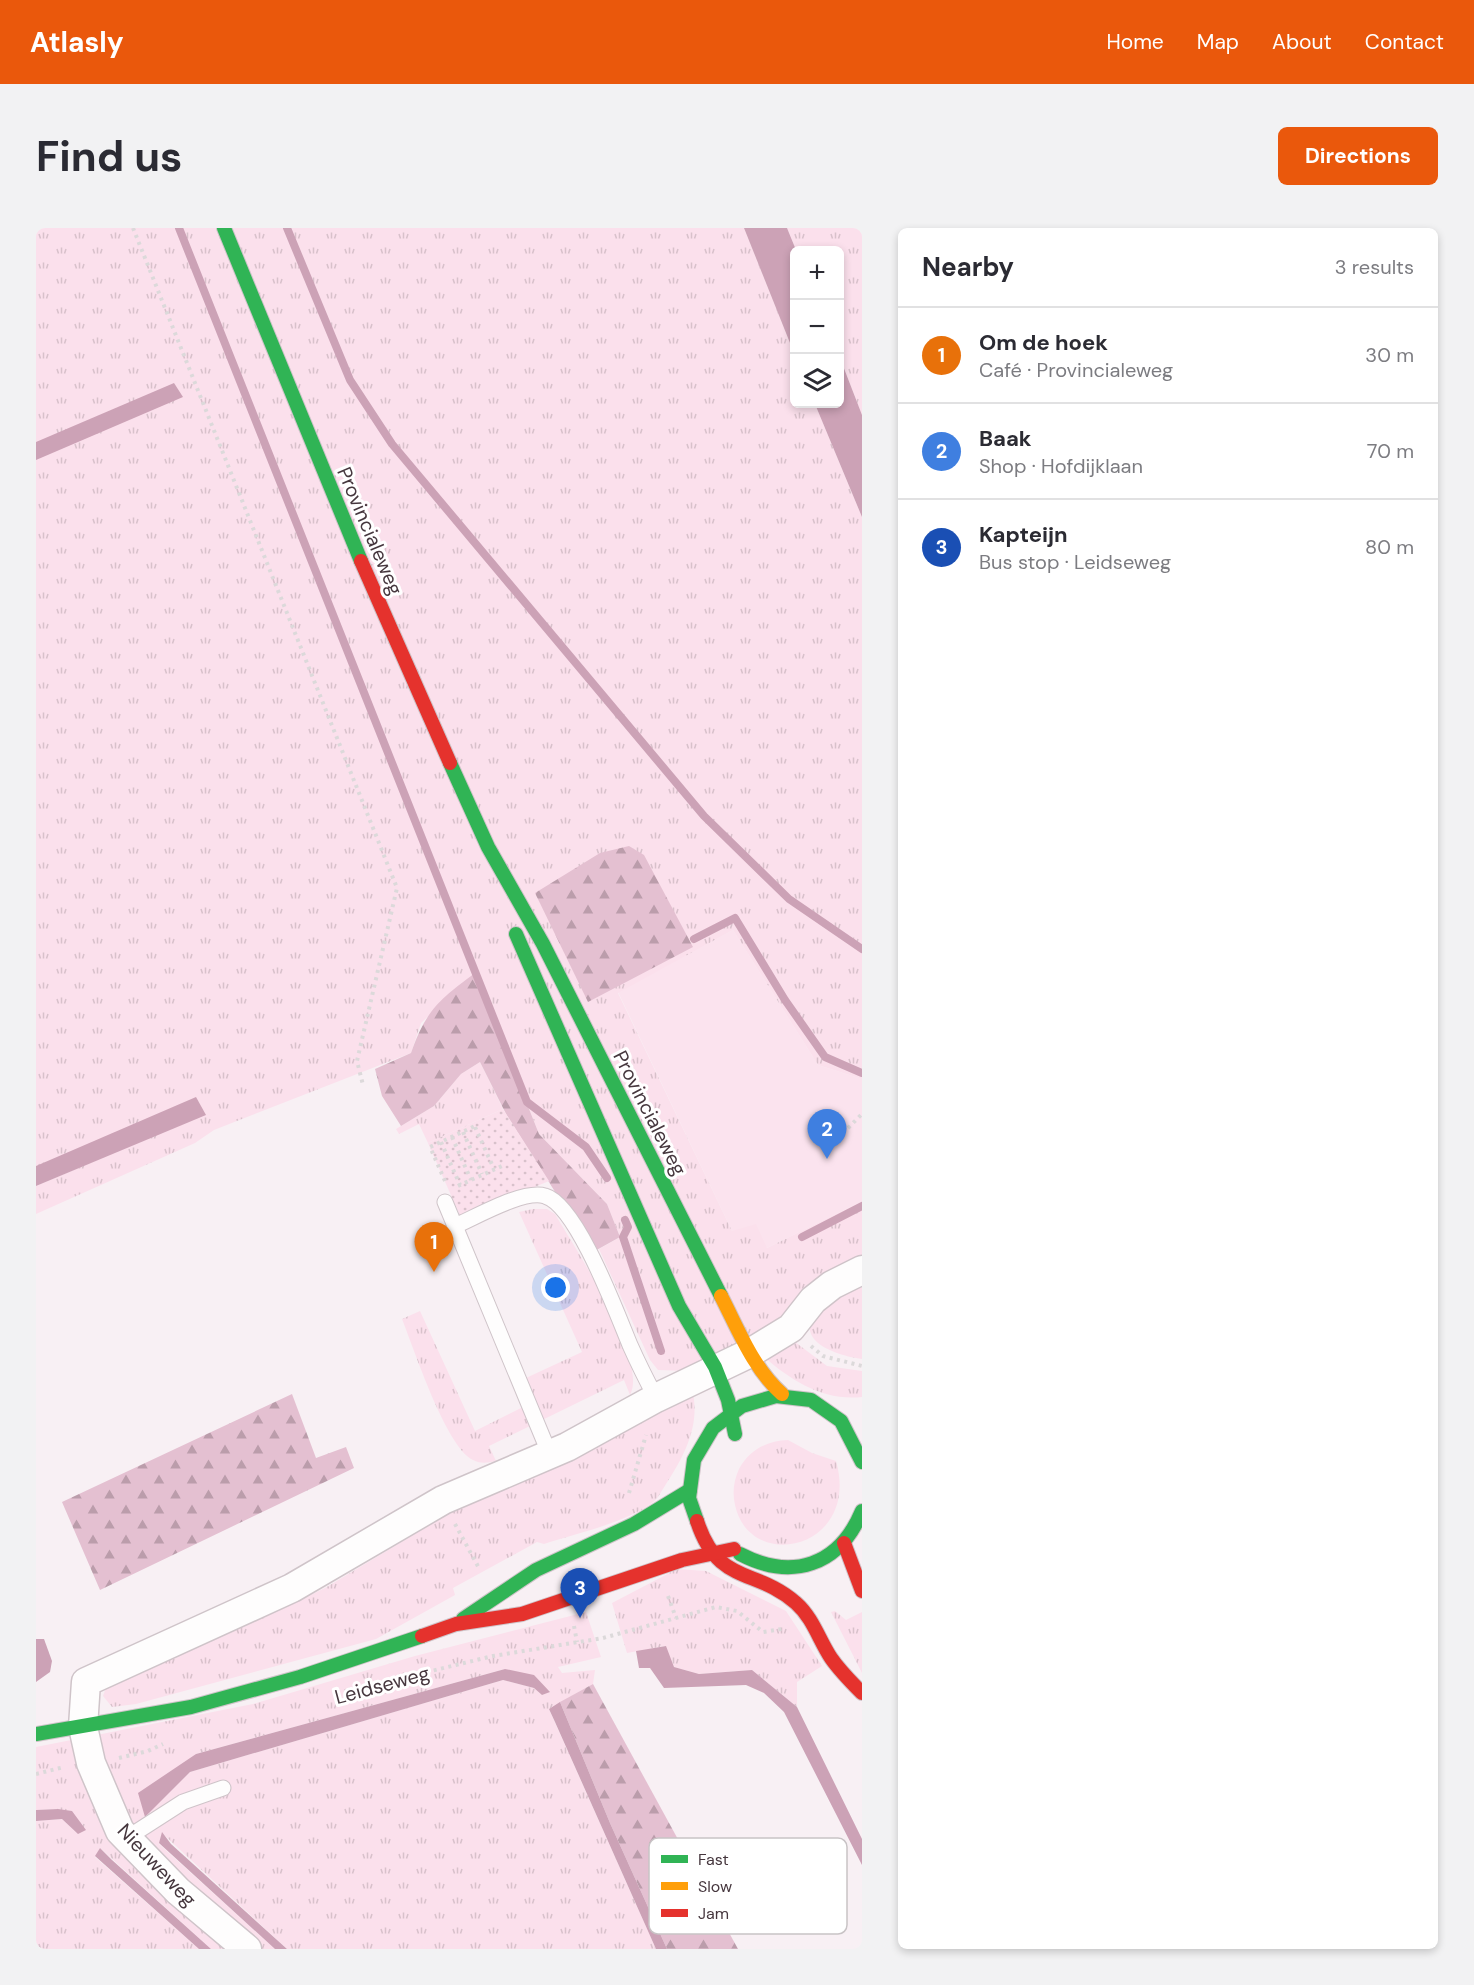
<!DOCTYPE html>
<html lang="en">
<head>
<meta charset="utf-8">
<style>
  :root { --surface:#fff; --page:#f2f2f3; --text:#2b2b33; --muted:#7c7c81; --line:#e1e1e2; --accent:#ea580c }
  body { margin:0; font-family:"DM Sans",sans-serif; background:var(--page); color:var(--text) }
  .controls { position:absolute; right:18px; top:18px; display:grid; overflow:hidden; border-radius:9px; box-shadow:0 3px 9px #0003 }
  .controls button { width:54px; height:54px; display:grid; place-items:center; padding:0; border:0; border-bottom:2px solid var(--line); background:var(--surface); color:var(--text); font:30px sans-serif }
  .you { position:absolute; left:520px; top:1060px; width:21px; height:21px; margin:-15px; border:4px solid #fff; border-radius:50%; background:#1a73e8; box-shadow:0 0 0 9px #1a73e833 }
  .badge { display:grid; place-items:center; width:39px; height:39px; border-radius:50%; background:var(--accent); color:#fff; font-size:20px; font-weight:700 }
  .pin { position:absolute; translate:-50% -50px; filter:drop-shadow(0 2px 3px #0008) }
  .pin::after { content:''; position:absolute; top:32px; width:21px; height:18px; background:inherit; clip-path:polygon(0 0,100% 0,50% 100%) }
  .list { margin:0; padding:0; list-style:none }
  h2 { display:flex; justify-content:space-between; align-items:center; height:78px; margin:0; padding:0 24px; font-size:26px }
  h2 small { font-size:20px; font-weight:400; color:var(--muted) }
  .list li { display:grid; grid-template-columns:39px 1fr auto; gap:18px; align-items:center; box-sizing:border-box; height:96px; padding:0 24px; border-top:2px solid var(--line) }
  .list b { display:block; font-size:22px; white-space:nowrap }
  .list p { margin:0; font-size:20px; white-space:nowrap; color:var(--muted) }
  .list em { font-size:20px; font-style:normal; color:var(--muted) }
  .icon { flex:none; width:33px; height:33px; fill:none; stroke:currentColor; stroke-width:2; stroke-linecap:round; stroke-linejoin:round }
  .map { position:relative; flex:none; width:826px; height:1721px; overflow:hidden; border-radius:9px }
  header { display:flex; align-items:center; gap:36px; box-sizing:border-box; height:84px; padding:0 30px; background:var(--accent); color:#fff }
  header strong { font-size:28px }
  nav { display:flex; gap:33px; margin-inline-start:auto; font-size:21px }
  .intro { display:flex; align-items:center; justify-content:space-between; box-sizing:border-box; height:144px; padding:0 36px }
  h1 { margin:0; font-size:42px }
  .button { padding:15px 27px; border-radius:9px; background:var(--accent); color:#fff; font-size:21px; font-weight:700 }
  main { display:flex; gap:36px; padding:0 36px }
  aside { flex:1; background:var(--surface); border-radius:9px; box-shadow:0 3px 9px #0003 }
  .map>svg:first-child { display:block }
  .built { fill:#fbe3ee }
  .grass { fill:url(#grass-tufts); fill-rule:evenodd }
  .forest { fill:url(#forest-firs) }
  .garden { fill:url(#garden-dots) }
  .water { fill:#cca2b6 }
  .lines { fill:none; stroke-linecap:round; stroke-linejoin:round }
  .stream { stroke:#cca2b6; stroke-width:8 }
  .lane-casing { stroke:#cfc4c9; stroke-width:17 }
  .street-casing { stroke:#cfc4c9; stroke-width:31 }
  .fast-casing { stroke:#cfc4c9; stroke-width:16 }
  .slow-casing { stroke:#cfc4c9; stroke-width:16 }
  .jam-casing { stroke:#cfc4c9; stroke-width:16 }
  .path { stroke:#dcd9da; stroke-width:4; stroke-dasharray:3 4.5; stroke-linecap:butt }
  .lane { stroke:#fefdfd; stroke-width:15 }
  .street { stroke:#fefdfd; stroke-width:28 }
  .fast { stroke:#30b455; stroke-width:14 }
  .slow { stroke:#ff9f0a; stroke-width:14 }
  .jam { stroke:#e5322d; stroke-width:14 }
  .labels { text-anchor:middle; stroke-width:6; stroke-linejoin:round; paint-order:stroke }
  .street-label { font-size:20px; fill:#46373e; stroke:#fff }
  .key { fill:#fff; stroke:#c8c3c5; stroke-width:1.5 }
  .key-label { font-size:16px; fill:#46373e }
</style>
</head>
<body>
<header>
<strong>Atlasly</strong>
<nav><a>Home</a><a>Map</a><a>About</a><a>Contact</a></nav>
</header>
<div class="intro"><h1>Find us</h1><a class="button">Directions</a></div>
<main>
<div class="map">
<svg width="826" height="1721" viewBox="0 0 826 1721">
  <defs>
    <pattern id="grass-tufts" width="24" height="20" patternUnits="userSpaceOnUse" patternTransform="scale(1.5)"><rect width="24" height="20" fill="#fbe0ec"/><path d="M3 7l-1-3M5 7V3M7 7l1-3M15 17l-1-3M17 17v-4M19 17l1-3" fill="none" stroke="#d8c1cb"/></pattern>
    <pattern id="forest-firs" width="22" height="20" patternUnits="userSpaceOnUse" patternTransform="scale(1.5)"><rect width="22" height="20" fill="#e4c0d1"/><path d="M5 1l3.5 6h-7zM16 11l3.5 6h-7z" fill="#bb9dab"/></pattern>
    <pattern id="garden-dots" width="8" height="8" patternUnits="userSpaceOnUse" patternTransform="scale(1.5)"><rect width="8" height="8" fill="#fbe0ec"/><path d="M2 2h.1M6 6h.1" fill="none" stroke="#d8c1cb" stroke-width="1.8" stroke-linecap="round"/></pattern>
  </defs>
  <rect width="100%" height="100%" fill="#f8f0f4"/>
  <polygon class="built" points="697,702 782,837 826,851 826,973 731,1020 696,1003 582,764"/>
  <g class="grass">
    <polygon points="0,0 708,0 758,125 758,176 779,176 826,289 826,851 782,837 697,702 582,765 696,1003 720,996 731,1020 826,973 826,1031 748,1093 652,1143 622,1142 614,1132 563,1021 584,1009 571,976 503,906 439,745 385,795 375,825 178,902 159,915 0,986 0,958 169,886 0,938"/>
    <polygon points="751,0 826,0 826,187 804,130 804,22 760,22"/>
    <polygon points="444,834 467,881 392,915 383,896 363,906 360,901 398,878 425,846"/>
    <path d="M 497,981 L 511,981 L 519,986 C 539,1020 613,1132 594,1167 L 588,1152 L 453,1218 L 460,1233 C 451,1235 445,1236 437,1232 C 410,1219 378,1121 366,1091 L 384,1083 L 439,1203 L 487,1179 L 477,1156 L 546,1124 L 483,984 Z"/>
    <path d="M 826,1059 L 826,1131 C 797,1127 750,1110 788,1076 C 797,1068 815,1064 826,1059 Z"/>
    <path d="M 759,1114 L 791,1138 L 826,1143 L 826,1169 C 787,1173 756,1153 728,1129 Z"/>
    <path d="M 656,1161 C 665,1196 649,1227 630,1256 C 626,1262 622,1271 616,1275 C 591,1294 539,1306 508,1316 L 501,1314 L 417,1360 L 419,1367 L 340,1411 L 100,1476 L 76,1479 L 67,1468 L 70,1460 L 103,1446 L 123,1429 L 254,1377 L 289,1360 L 437,1271 Z"/>
    <path d="M 752,1212 L 776,1225 L 800,1233 C 825,1321 714,1346 699,1277 C 696,1264 698,1252 703,1241 C 714,1221 731,1213 752,1212 Z"/>
    <polygon points="641,1341 670,1343 750,1383 786,1438 761,1454 761,1479 716,1442 663,1446 638,1439 629,1418 591,1425 576,1375"/>
    <polygon points="799,1383 810,1392 826,1384 826,1445 795,1384"/>
    <path d="M 550,1384 L 565,1429 L 522,1439 L 526,1445 L 559,1442 L 557,1456 L 513,1481 L 620,1721 L 251,1721 L 126,1605 L 123,1616 L 239,1721 L 175,1721 L 64,1620 L 59,1629 L 163,1721 L 0,1721 L 0,1593 L 26,1591 L 42,1606 L 22,1581 L 0,1582 L 0,1519 L 217,1476 L 379,1428 ZM 469,1441 L 514,1463 L 506,1467 L 498,1460 L 467,1452 L 154,1544 L 108,1589 L 160,1526 Z"/>
  </g>
  <g class="forest">
    <polygon points="593,618 608,627 657,719 552,774 499,665 564,625"/>
    <path d="M 439,745 L 503,906 L 571,976 L 584,1009 L 557,1024 L 470,886 L 444,834 L 425,846 L 398,878 L 365,898 L 346,868 L 339,841 L 375,825 C 390,782 403,772 439,745 Z"/>
    <polygon points="256,1166 280,1230 310,1219 318,1240 64,1362 26,1274"/>
    <polygon points="557,1456 702,1721 631,1721 574,1595 524,1474"/>
  </g>
  <polygon class="garden" points="467,881 513,953 425,990 392,915"/>
  <g class="water">
    <polygon points="708,0 751,0 760,22 758,125"/>
    <polygon points="804,130 826,187 826,289 779,176 804,176"/>
    <polygon points="138,155 147,169 0,232 0,214"/>
    <polygon points="160,869 170,887 0,958 0,938"/>
    <polygon points="0,1411 8,1411 16,1433 14,1444 0,1454"/>
    <polygon points="630,1418 638,1439 663,1446 716,1442 761,1479 826,1611 826,1637 748,1484 728,1465 710,1457 628,1460 614,1440 603,1440 600,1423"/>
    <polygon points="469,1441 498,1447 514,1464 506,1467 498,1460 467,1452 154,1544 109,1589 102,1565 160,1526"/>
    <polygon points="524,1474 574,1595 631,1721 620,1721 519,1494 513,1481"/>
    <polygon points="22,1581 36,1583 50,1602 42,1606 26,1591 0,1593 0,1582"/>
    <polygon points="126,1604 135,1616 251,1721 239,1721 123,1615"/>
    <polygon points="64,1620 76,1632 175,1721 163,1721 59,1628"/>
  </g>
  <g class="lines">
    <g class="stream">
      <polyline points="143,0 491,874 550,919 571,950"/>
      <polyline points="251,0 314,152 356,216 668,588 753,671 826,721"/>
      <polyline points="658,711 699,690 749,772 789,829 826,845"/>
      <polyline points="589,992 592,999 587,1009 625,1123"/>
      <polyline points="766,1009 826,978"/>
    </g>
    <defs>
      <g id="lane">
        <polyline points="409,974 514,1227"/>
        <path d="M 419,998 C 440,989 488,961 509,968 C 541,977 581,1086 594,1117 C 602,1135 611,1153 620,1170"/>
        <polyline points="91,1610 147,1574 187,1560"/>
      </g>
      <polyline id="street" points="211,1721 142,1663 84,1603 55,1535 47,1499 50,1454 256,1360 407,1272 531,1219 620,1170 714,1125 755,1100 777,1072 796,1057 826,1042"/>
      <g id="fast">
        <polyline points="188,0 325,333"/>
        <polyline points="414,535 452,619 507,716 685,1068"/>
        <polyline points="480,706 643,1078 679,1139 692,1172 699,1206"/>
        <polyline points="661,1293 653,1270 658,1232 677,1200 706,1178 740,1168 775,1172 805,1193 826,1234"/>
        <path d="M 704,1326 C 756,1353 803,1338 826,1283"/>
        <polyline points="427,1391 500,1342 598,1296 654,1262"/>
        <polyline points="0,1506 155,1479 264,1449 386,1408"/>
      </g>
      <path id="slow" d="M 685,1068 C 703,1103 717,1140 746,1166"/>
      <g id="jam">
        <polyline points="325,333 414,535"/>
        <path d="M 661,1293 C 682,1358 719,1339 760,1375 C 777,1390 783,1412 795,1430 C 804,1443 815,1454 826,1465"/>
        <polyline points="808,1315 826,1363"/>
        <polyline points="386,1408 420,1396 486,1386 646,1332 698,1321"/>
      </g>
    </defs>
    <use href="#lane" class="lane-casing"/>
    <use href="#street" class="street-casing"/>
    <use href="#fast" class="fast-casing"/>
    <use href="#slow" class="slow-casing"/>
    <use href="#jam" class="jam-casing"/>
    <g class="path">
      <polyline points="97,0 361,660 321,833 327,857"/>
      <polyline points="439,899 458,941"/>
      <polyline points="812,900 826,886"/>
      <polyline points="427,904 446,946"/>
      <polyline points="416,909 435,952"/>
      <polyline points="405,914 424,957"/>
      <polyline points="409,953 394,919 439,898"/>
      <polyline points="422,958 466,938"/>
      <polyline points="775,1118 787,1128 826,1138"/>
      <polyline points="593,1265 610,1207"/>
      <polyline points="419,1296 444,1342"/>
      <polyline points="632,1368 640,1390"/>
      <polyline points="538,1398 541,1414"/>
      <polyline points="354,1453 457,1428 567,1410 680,1379 701,1383 727,1404 746,1401"/>
      <polyline points="83,1530 112,1523 127,1516"/>
      <polyline points="0,1546 28,1539"/>
    </g>
    <use href="#lane" class="lane"/>
    <use href="#street" class="street"/>
    <use href="#fast" class="fast"/>
    <use href="#slow" class="slow"/>
    <use href="#jam" class="jam"/>
  </g>
  <g class="labels">
    <g class="street-label">
      <text transform="translate(334 303) rotate(67)" y="7">Provincialeweg</text>
      <text transform="translate(614 885) rotate(63)" y="7">Provincialeweg</text>
      <text transform="translate(346 1457) rotate(-15)" y="7">Leidseweg</text>
      <text transform="translate(121 1637) rotate(47)" y="7">Nieuweweg</text>
    </g>
  </g>
  <rect x="613" y="1610" width="198" height="96" rx="9" class="key"/>
  <rect x="625" y="1627" width="27" height="8" fill="#30b455"/>
  <rect x="625" y="1654" width="27" height="8" fill="#ff9f0a"/>
  <rect x="625" y="1681" width="27" height="8" fill="#e5322d"/>
  <g class="key-label">
    <text x="662" y="1637">Fast</text>
    <text x="662" y="1664">Slow</text>
    <text x="662" y="1691">Jam</text>
  </g>
</svg>
<div class="controls">
<button>+</button>
<button>−</button>
<button><svg class="icon" aria-label="layers" viewBox="0 0 24 24"><path d="M12 4l9 5-9 5-9-5zM3 14l9 5 9-5"/></svg></button>
</div>
<div class="you"></div>
<div class="pin badge" style="left:398px;top:1044px;background:#e8710a">1</div>
<div class="pin badge" style="left:791px;top:931px;background:#3f7fe0">2</div>
<div class="pin badge" style="left:544px;top:1390px;background:#1a4fb4">3</div>
</div>
<aside>
<h2>Nearby<small>3 results</small></h2>
<ul class="list">
<li><span class="badge" style="background:#e8710a">1</span><div><b>Om de hoek</b><p>Café · Provincialeweg</p></div><em>30 m</em></li>
<li><span class="badge" style="background:#3f7fe0">2</span><div><b>Baak</b><p>Shop · Hofdijklaan</p></div><em>70 m</em></li>
<li><span class="badge" style="background:#1a4fb4">3</span><div><b>Kapteijn</b><p>Bus stop · Leidseweg</p></div><em>80 m</em></li>
</ul>
</aside>
</main>
</body>
</html>
